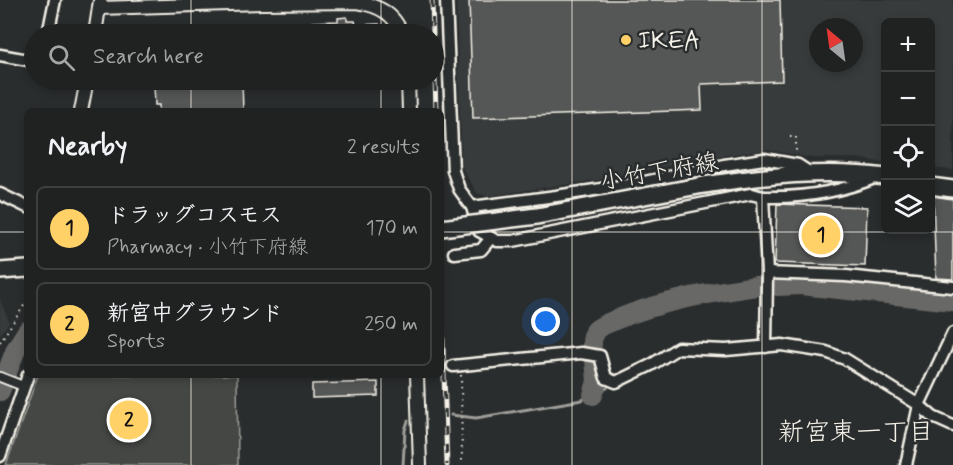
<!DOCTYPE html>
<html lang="en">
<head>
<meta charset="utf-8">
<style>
  :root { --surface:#202222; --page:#282a2a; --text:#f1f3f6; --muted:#a2a4a5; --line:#3d3f40; --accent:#ffd166 }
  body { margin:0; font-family:Mynerve,"Klee One",sans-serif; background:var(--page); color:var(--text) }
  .controls { position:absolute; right:18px; top:18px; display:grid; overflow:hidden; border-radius:9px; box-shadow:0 3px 9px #0003 }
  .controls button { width:54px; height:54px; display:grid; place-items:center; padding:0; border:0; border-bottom:2px solid var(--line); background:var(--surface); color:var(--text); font:30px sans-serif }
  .compass { position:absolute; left:809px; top:18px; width:54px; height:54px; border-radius:50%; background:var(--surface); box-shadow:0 3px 9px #0003; rotate:331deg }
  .you { position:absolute; left:546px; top:322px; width:21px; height:21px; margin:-15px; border:4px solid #fff; border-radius:50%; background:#1a73e8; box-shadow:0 0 0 9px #1a73e833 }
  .badge { display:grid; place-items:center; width:39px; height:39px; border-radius:50%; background:var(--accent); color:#111; font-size:20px; font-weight:700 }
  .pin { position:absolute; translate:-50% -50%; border:3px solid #fff; box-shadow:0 2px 6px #0006 }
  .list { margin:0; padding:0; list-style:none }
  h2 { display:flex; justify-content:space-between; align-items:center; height:78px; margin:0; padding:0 24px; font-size:26px }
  h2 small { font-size:20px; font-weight:400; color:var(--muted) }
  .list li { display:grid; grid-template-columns:39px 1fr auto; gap:18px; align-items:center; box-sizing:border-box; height:84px; margin:0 12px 12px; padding:0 12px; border:2px solid var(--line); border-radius:9px }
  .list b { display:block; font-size:22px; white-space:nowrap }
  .list p { margin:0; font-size:20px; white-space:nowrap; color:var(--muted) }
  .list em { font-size:20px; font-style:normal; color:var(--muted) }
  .icon { flex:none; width:33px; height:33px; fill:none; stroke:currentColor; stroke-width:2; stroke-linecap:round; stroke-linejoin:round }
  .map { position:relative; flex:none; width:953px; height:465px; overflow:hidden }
  .search { position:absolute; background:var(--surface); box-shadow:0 3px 9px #0003; left:24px; top:24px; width:420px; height:66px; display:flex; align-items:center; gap:15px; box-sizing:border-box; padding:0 21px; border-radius:33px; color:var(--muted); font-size:22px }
  .panel { position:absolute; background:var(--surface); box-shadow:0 3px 9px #0003; left:24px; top:108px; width:420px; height:270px; border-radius:9px }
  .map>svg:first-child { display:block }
  .built { fill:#373a3a; fill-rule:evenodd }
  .pitch { fill:#444645; stroke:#9c9c96; stroke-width:1.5 }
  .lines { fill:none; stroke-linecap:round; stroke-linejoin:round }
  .stream { stroke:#9f9f9a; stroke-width:3 }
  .river { stroke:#676866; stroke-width:20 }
  .building { fill:#555756; stroke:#f4f1e8; stroke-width:1.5 }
  .minor-tunnel { stroke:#484a4a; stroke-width:10; stroke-dasharray:10 5; stroke-linecap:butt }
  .pedestrian-casing { stroke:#f4f1e8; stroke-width:12 }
  .minor-casing { stroke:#f4f1e8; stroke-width:15 }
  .tertiary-casing { stroke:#f4f1e8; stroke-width:16 }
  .secondary-casing { stroke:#f4f1e8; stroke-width:20 }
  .path { stroke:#f4f1e8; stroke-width:2; stroke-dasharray:1.5 4.5; stroke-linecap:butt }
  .pedestrian { stroke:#2a2d2e; stroke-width:8 }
  .minor { stroke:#2a2d2e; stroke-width:10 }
  .tertiary { stroke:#2a2d2e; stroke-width:12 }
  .secondary { stroke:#2a2d2e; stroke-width:15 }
  .rail-casing { stroke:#f4f1e8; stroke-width:5 }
  .rail { stroke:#2a2d2e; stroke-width:3; stroke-dasharray:9; stroke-linecap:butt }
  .secondary-bridge-casing { stroke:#f4f1e8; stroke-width:20; stroke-linecap:butt }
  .secondary-bridge { stroke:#2a2d2e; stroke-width:15 }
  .grid { fill:none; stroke:#f4f1e8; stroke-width:1.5; stroke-opacity:0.55 }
  .poi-dot { fill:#ffd166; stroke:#2a2d2e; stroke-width:2 }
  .labels { text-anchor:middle; stroke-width:5; stroke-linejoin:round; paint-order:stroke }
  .poi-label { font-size:24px; fill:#f4f1e8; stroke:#2a2d2e; text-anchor:start }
  .street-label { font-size:24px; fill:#f4f1e8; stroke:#2a2d2e }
  .neighbourhood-label { font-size:26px; fill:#f4f1e8; stroke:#2a2d2e }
</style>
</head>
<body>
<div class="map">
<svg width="953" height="465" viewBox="0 0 953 465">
  <rect width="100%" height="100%" fill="#2a2d2e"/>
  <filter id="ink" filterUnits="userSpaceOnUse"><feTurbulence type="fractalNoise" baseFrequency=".0167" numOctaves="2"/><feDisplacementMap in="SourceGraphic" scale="12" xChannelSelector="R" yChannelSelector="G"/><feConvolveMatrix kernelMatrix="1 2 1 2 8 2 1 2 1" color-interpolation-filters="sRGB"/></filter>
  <g filter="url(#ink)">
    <g class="built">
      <path d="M 456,0 L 953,0 L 953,170 L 931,168 L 930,22 L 886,22 L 885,163 L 857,158 L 813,158 L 768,150 L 724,155 L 597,180 L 487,196 L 477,193 L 462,168 ZM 818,27 L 854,27 L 854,63 L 818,63 Z"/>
      <polygon points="0,299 9,322 0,335"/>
    </g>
    <polygon class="pitch" points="38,375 237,375 238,465 6,465"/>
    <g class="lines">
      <g class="stream">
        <polyline points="451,415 476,418 582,400 607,388"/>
        <polyline points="403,465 405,430 408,421"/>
      </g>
      <g class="river">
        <polyline points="777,286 801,285 953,301"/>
        <path d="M 592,345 C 592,341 592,335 595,331 C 599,326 609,323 615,320 C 661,301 708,293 757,286"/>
        <polyline points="0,391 16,349 27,331"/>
        <polyline points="593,395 597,381 595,360"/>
      </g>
    </g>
    <g class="building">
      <polygon points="469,0 780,0 782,81 701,84 702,110 473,118"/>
      <polygon points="347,17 347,21 355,21 356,25 379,24 379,34 313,34 312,22 338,21 338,18"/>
      <polygon points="264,23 281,23 281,34 241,34 241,27 264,26"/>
      <polygon points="158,80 242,80 243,111 159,111 159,105 155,105 154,85 158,85"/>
      <polygon points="933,196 953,199 953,279 936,278"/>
      <polygon points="777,204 867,207 865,266 775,263"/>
      <polygon points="378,382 378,396 312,398 312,384"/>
    </g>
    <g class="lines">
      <polyline class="minor-tunnel" points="441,366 453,366"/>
      <defs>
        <polyline id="pedestrian" points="0,377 23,386"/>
        <g id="minor">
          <path d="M 446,0 L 453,171 L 459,189 L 472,207 L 479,231 L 497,241 L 513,241 L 751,194 C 756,195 761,197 765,197 C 803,198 843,191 877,177"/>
          <polyline points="48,34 55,0"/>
          <polyline points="0,55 34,61"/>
          <polyline points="0,194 27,207"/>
          <polyline points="763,197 767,273 766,347"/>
          <polyline points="472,207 556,196 640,183 724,165 764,159 798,165 812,174"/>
          <polyline points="454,253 481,250 491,238"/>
          <polyline points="767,273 846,276 953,287"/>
          <polyline points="453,366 581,353 600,356 606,378 616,382 651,365 678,348 726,350 782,345 826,352 845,359 919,405 933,417 953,426"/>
          <polyline points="0,456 28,375"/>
          <polyline points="906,465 919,405 953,333"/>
        </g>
        <g id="tertiary">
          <path d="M 99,8 L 262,3 L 357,2 C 379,6 394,13 402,34"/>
          <polyline points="95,34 100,1"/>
          <polyline points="408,80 409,111"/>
          <polyline points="81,111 87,80"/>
          <polyline points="417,375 420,465"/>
        </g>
        <g id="secondary">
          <path d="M 704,185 C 764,176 824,169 886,177"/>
          <polyline points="930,186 953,189"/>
          <polyline points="0,271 27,269"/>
        </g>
      </defs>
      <use href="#pedestrian" class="pedestrian-casing"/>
      <use href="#minor" class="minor-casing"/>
      <use href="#tertiary" class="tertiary-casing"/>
      <use href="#secondary" class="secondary-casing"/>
      <g class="path">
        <polyline points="790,137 796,137 796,154"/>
        <polyline points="0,342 27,301"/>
        <polyline points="461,375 462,465"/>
      </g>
      <use href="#pedestrian" class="pedestrian"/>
      <use href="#minor" class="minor"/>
      <use href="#tertiary" class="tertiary"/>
      <use href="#secondary" class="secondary"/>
      <defs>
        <g id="rail">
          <polyline points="432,0 433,34"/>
          <polyline points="434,47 436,111"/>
          <polyline points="441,283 447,465"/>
        </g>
      </defs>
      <use href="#rail" class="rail-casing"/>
      <use href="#rail" class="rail"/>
      <defs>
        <polyline id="secondary-bridge" points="441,228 537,216 704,185"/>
      </defs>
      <use href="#secondary-bridge" class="secondary-bridge-casing"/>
      <use href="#secondary-bridge" class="secondary-bridge"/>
    </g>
  </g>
  <path class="grid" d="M 191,0 L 191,34M 381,0 L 381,34M 572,0 L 572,465M 762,0 L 762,465M 191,80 L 191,111M 381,80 L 381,111M 0,232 L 27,232M 441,232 L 953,232M 191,375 L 191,465M 381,375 L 381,465"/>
  <circle class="poi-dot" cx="626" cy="40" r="6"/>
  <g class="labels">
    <g class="poi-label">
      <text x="638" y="48">IKEA</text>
    </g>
    <g class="street-label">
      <text transform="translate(659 171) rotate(-10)" y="8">小竹下府線</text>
    </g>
    <g class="neighbourhood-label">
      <text x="856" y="440">新宮東一丁目</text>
    </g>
  </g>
</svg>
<div class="controls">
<button>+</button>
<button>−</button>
<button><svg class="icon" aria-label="locate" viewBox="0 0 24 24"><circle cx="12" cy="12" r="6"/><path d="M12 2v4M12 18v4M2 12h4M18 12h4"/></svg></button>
<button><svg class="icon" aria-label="layers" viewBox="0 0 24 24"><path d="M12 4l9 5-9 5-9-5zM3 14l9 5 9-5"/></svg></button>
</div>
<svg class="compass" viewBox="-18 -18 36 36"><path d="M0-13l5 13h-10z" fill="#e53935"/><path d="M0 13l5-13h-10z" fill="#a2a4a5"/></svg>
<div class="you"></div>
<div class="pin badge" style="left:821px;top:235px">1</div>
<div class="pin badge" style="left:129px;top:420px">2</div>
<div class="search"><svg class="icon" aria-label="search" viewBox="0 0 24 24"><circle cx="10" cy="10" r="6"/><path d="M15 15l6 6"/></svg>Search here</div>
<section class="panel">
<h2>Nearby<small>2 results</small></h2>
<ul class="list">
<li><span class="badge">1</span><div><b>ドラッグコスモス</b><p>Pharmacy · 小竹下府線</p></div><em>170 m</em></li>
<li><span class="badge">2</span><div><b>新宮中グラウンド</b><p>Sports</p></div><em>250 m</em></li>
</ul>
</section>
</div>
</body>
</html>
